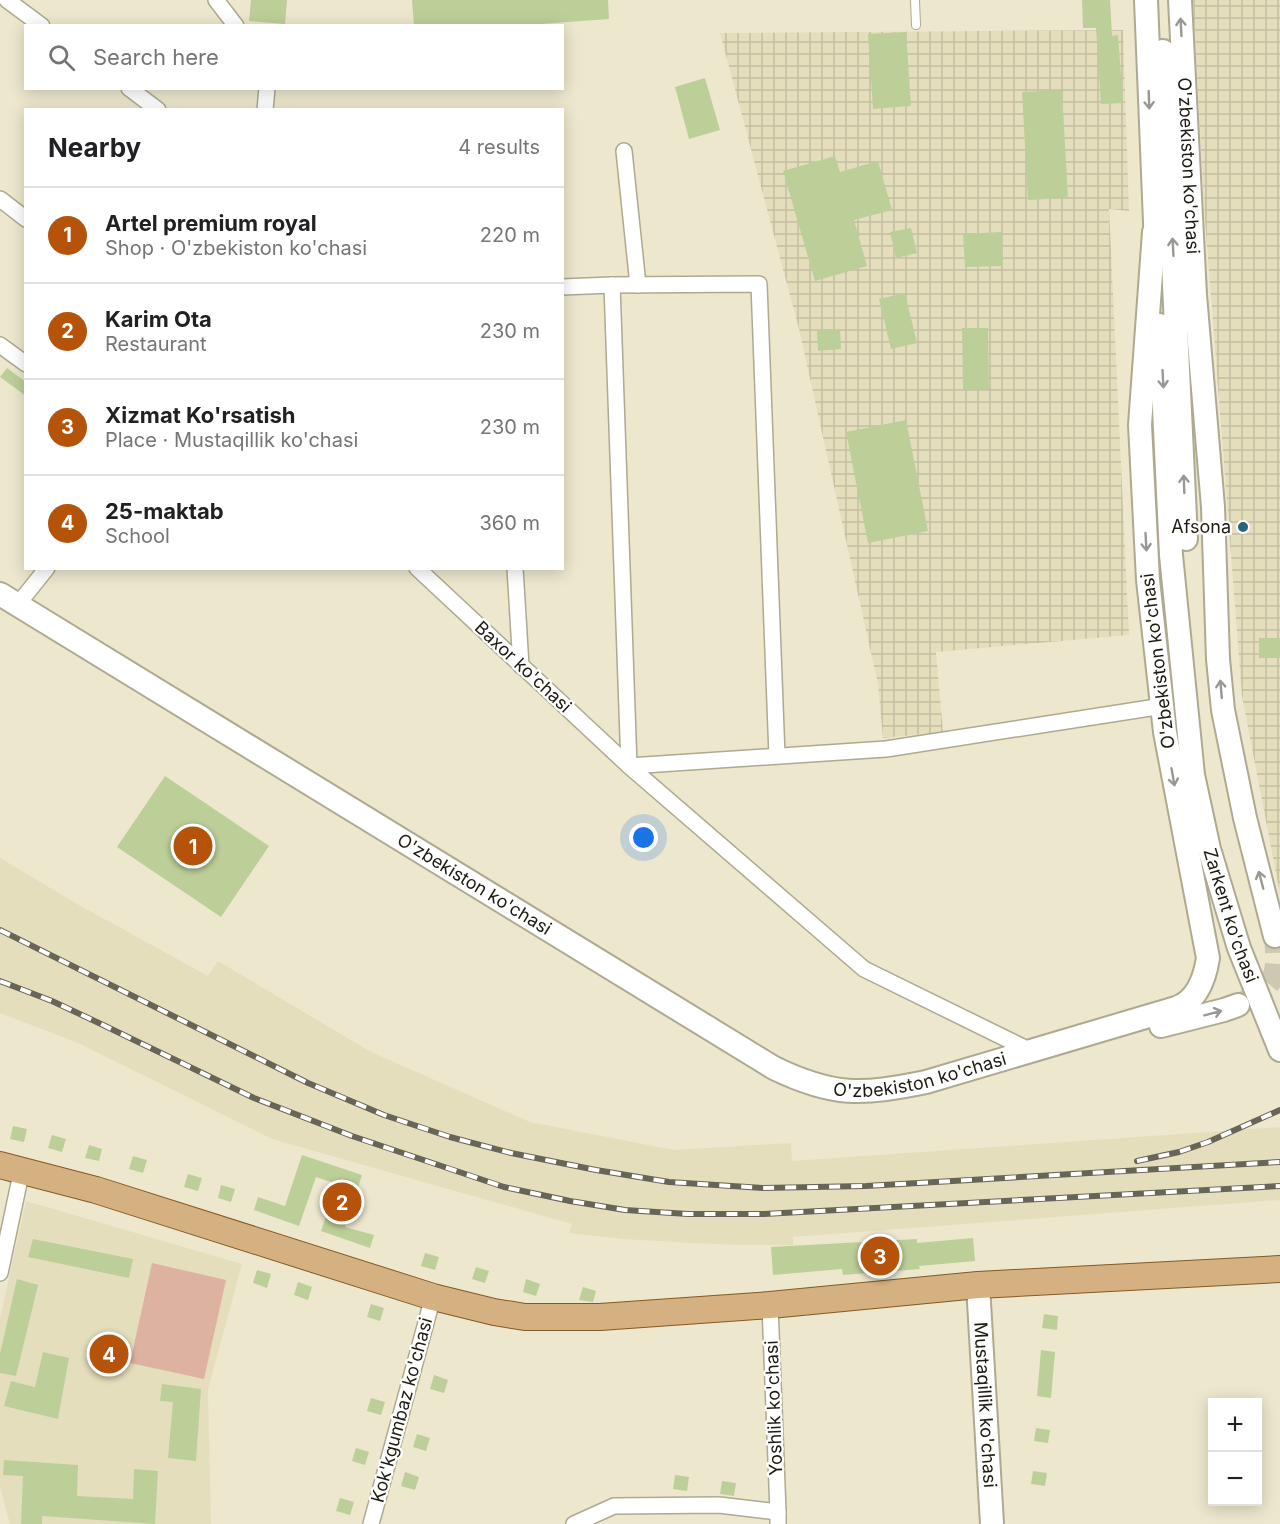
<!DOCTYPE html>
<html lang="en">
<head>
<meta charset="utf-8">
<style>
  :root { --surface:#fff; --page:#f6f6f6; --text:#202124; --muted:#757577; --line:#e0e0e0; --accent:#b45309 }
  body { margin:0; font-family:Inter,sans-serif; background:var(--page); color:var(--text) }
  .controls { position:absolute; right:18px; bottom:18px; display:grid; overflow:hidden; border-radius:0px; box-shadow:0 3px 15px #0003 }
  .controls button { width:54px; height:54px; display:grid; place-items:center; padding:0; border:0; border-bottom:2px solid var(--line); background:var(--surface); color:var(--text); font:30px sans-serif }
  .you { position:absolute; left:644px; top:838px; width:21px; height:21px; margin:-15px; border:4px solid #fff; border-radius:50%; background:#1a73e8; box-shadow:0 0 0 9px #1a73e833 }
  .badge { display:grid; place-items:center; width:39px; height:39px; border-radius:50%; background:var(--accent); color:#fff; font-size:20px; font-weight:700 }
  .pin { position:absolute; translate:-50% -50%; border:3px solid #fff; box-shadow:0 2px 6px #0006 }
  .list { margin:0; padding:0; list-style:none }
  h2 { display:flex; justify-content:space-between; align-items:center; height:78px; margin:0; padding:0 24px; font-size:26px }
  h2 small { font-size:20px; font-weight:400; color:var(--muted) }
  .list li { display:grid; grid-template-columns:39px 1fr auto; gap:18px; align-items:center; box-sizing:border-box; height:96px; padding:0 24px; border-top:2px solid var(--line) }
  .list b { display:block; font-size:22px; white-space:nowrap }
  .list p { margin:0; font-size:20px; white-space:nowrap; color:var(--muted) }
  .list em { font-size:20px; font-style:normal; color:var(--muted) }
  .icon { flex:none; width:33px; height:33px; fill:none; stroke:currentColor; stroke-width:2; stroke-linecap:round; stroke-linejoin:round }
  .map { position:relative; flex:none; width:1280px; height:1524px; overflow:hidden }
  .search { position:absolute; background:var(--surface); box-shadow:0 3px 15px #0003; left:24px; top:24px; width:540px; height:66px; display:flex; align-items:center; gap:15px; box-sizing:border-box; padding:0 21px; border-radius:0px; color:var(--muted); font-size:22px }
  .panel { position:absolute; background:var(--surface); box-shadow:0 3px 15px #0003; left:24px; top:108px; width:540px; height:462px; border-radius:0px }
  .map>svg:first-child { display:block }
  .built { fill:#e5debd }
  .industrial { fill:url(#industrial-grid) }
  .pitch { fill:#deb2a0 }
  .building { fill:#bdcf99 }
  .lines { fill:none; stroke-linecap:round; stroke-linejoin:round }
  .secondary-tunnel { stroke:#cec8b2; stroke-width:22; stroke-dasharray:22 11; stroke-linecap:butt }
  .service-casing { stroke:#aea991; stroke-width:10 }
  .minor-casing { stroke:#aea991; stroke-width:18 }
  .secondary-casing { stroke:#aea991; stroke-width:26 }
  .primary-casing { stroke:#825a23; stroke-width:28 }
  .service { stroke:#fff; stroke-width:8 }
  .minor { stroke:#fff; stroke-width:15 }
  .secondary { stroke:#fff; stroke-width:22 }
  .primary { stroke:#d5b080; stroke-width:26 }
  .rail-casing { stroke:#696556; stroke-width:6 }
  .rail { stroke:#fff; stroke-width:4; stroke-dasharray:11; stroke-linecap:butt }
  .oneway { stroke:#999894 }
  .poi-dot { fill:#2a637d; stroke:#fff; stroke-width:2 }
  .labels { text-anchor:middle; stroke-width:4.5; stroke-linejoin:round; paint-order:stroke }
  .street-label { font-size:18px; fill:#1c1a11; stroke:#fff }
  .poi-label { font-size:18px; fill:#1c1a11; stroke:#fff; text-anchor:end }
</style>
</head>
<body>
<div class="map">
<svg width="1280" height="1524" viewBox="0 0 1280 1524">
  <defs>
    <pattern id="industrial-grid" width="8" height="8" patternUnits="userSpaceOnUse" patternTransform="scale(1.5)"><rect width="8" height="8" fill="#e5debd"/><path d="M0 4h8M4 0v8" fill="none" stroke="#c4bea1"/></pattern>
  </defs>
  <rect width="100%" height="100%" fill="#ede7ce"/>
  <g class="built">
    <polygon points="0,858 79,905 208,976 218,961 371,1052 530,1122 674,1150 791,1143 792,1161 1280,1127 1280,1200 793,1237 793,1245 742,1245 692,1243 623,1239 569,1233 572,1224 272,1139 78,1043 0,1013"/>
    <polygon points="26,1201 242,1264 208,1389 211,1524 10,1524 0,1487 0,1319"/>
  </g>
  <g class="industrial">
    <polygon points="1193,0 1280,0 1280,894 1242,696 1205,220"/>
    <polygon points="1123,30 1129,211 1109,209 1129,635 936,652 943,732 883,738 878,684 799,329 720,33"/>
  </g>
  <polygon class="pitch" points="152,1263 226,1280 204,1379 130,1363"/>
  <g class="building">
    <polygon points="251,0 287,0 285,24 249,21"/>
    <polygon points="412,0 608,0 609,19 513,26 414,26"/>
    <polygon points="1082,0 1110,0 1112,36 1118,35 1123,103 1101,104 1096,28 1083,28"/>
    <polygon points="906,32 911,106 873,109 868,34"/>
    <polygon points="705,78 720,130 689,139 675,87"/>
    <polygon points="1062,90 1068,198 1028,200 1022,92"/>
    <polygon points="835,156 840,172 878,161 892,210 854,220 867,266 815,281 783,171"/>
    <polygon points="911,228 917,253 896,258 890,232"/>
    <polygon points="1001,232 1003,266 965,267 963,234"/>
    <polygon points="905,293 917,343 891,349 879,299"/>
    <polygon points="962,328 988,328 989,390 963,390"/>
    <polygon points="840,329 841,349 818,351 817,330"/>
    <polygon points="7,368 26,382 26,396 0,377"/>
    <polygon points="906,420 928,531 868,543 846,432"/>
    <rect x="1259" y="638" width="21" height="20"/>
    <polygon points="165,776 269,846 221,917 117,847"/>
    <polygon points="13,1126 27,1129 24,1142 10,1139"/>
    <polygon points="52,1135 66,1139 62,1152 48,1148"/>
    <polygon points="89,1145 102,1149 99,1161 85,1158"/>
    <polygon points="302,1155 362,1175 345,1227 374,1235 370,1248 321,1231 337,1184 316,1177 299,1226 254,1210 258,1197 285,1206"/>
    <polygon points="133,1156 147,1160 143,1173 129,1169"/>
    <polygon points="188,1174 202,1178 198,1191 184,1187"/>
    <polygon points="221,1185 235,1189 231,1202 218,1198"/>
    <polygon points="973,1238 975,1261 919,1266 920,1269 843,1275 842,1269 773,1275 771,1247 917,1239 917,1243"/>
    <polygon points="33,1239 133,1259 129,1278 28,1257"/>
    <polygon points="425,1253 439,1257 435,1270 421,1266"/>
    <polygon points="476,1267 489,1271 485,1283 472,1279"/>
    <polygon points="257,1270 271,1274 267,1288 253,1283"/>
    <polygon points="17,1279 38,1285 16,1376 0,1373 0,1354"/>
    <polygon points="526,1279 540,1284 536,1296 523,1292"/>
    <polygon points="298,1282 312,1287 308,1300 294,1295"/>
    <polygon points="583,1287 596,1291 593,1302 579,1300"/>
    <polygon points="371,1304 384,1308 380,1321 367,1317"/>
    <polygon points="1044,1314 1058,1316 1057,1330 1042,1328"/>
    <polygon points="1041,1350 1055,1352 1051,1398 1037,1396"/>
    <polygon points="43,1352 69,1358 58,1419 4,1406 11,1381 35,1387"/>
    <polygon points="434,1375 448,1380 444,1393 430,1389"/>
    <polygon points="162,1384 201,1389 196,1461 168,1458 173,1402 160,1401"/>
    <polygon points="371,1398 385,1402 381,1415 367,1411"/>
    <polygon points="1036,1428 1050,1430 1048,1443 1034,1441"/>
    <polygon points="417,1434 430,1438 426,1451 413,1447"/>
    <polygon points="356,1448 369,1452 365,1465 352,1461"/>
    <polygon points="4,1460 78,1465 77,1496 133,1499 134,1469 158,1471 155,1524 42,1516 42,1524 21,1524 23,1476 3,1475"/>
    <polygon points="1033,1471 1047,1473 1045,1486 1031,1484"/>
    <polygon points="405,1472 419,1477 415,1490 401,1486"/>
    <polygon points="675,1475 689,1477 687,1491 673,1489"/>
    <polygon points="722,1481 736,1483 734,1496 720,1494"/>
    <polygon points="340,1498 354,1502 350,1515 336,1511"/>
  </g>
  <g class="lines">
    <path class="secondary-tunnel" d="M 1242,1003 C 1278,984 1278,975 1275,936"/>
    <defs>
      <polyline id="service" points="915,0 916,25"/>
      <g id="minor">
        <polyline points="7,0 42,26"/>
        <polyline points="216,0 236,26"/>
        <polyline points="129,88 158,110"/>
        <polyline points="265,110 267,88"/>
        <polyline points="624,151 638,285"/>
        <polyline points="0,199 26,219"/>
        <polyline points="562,287 612,285"/>
        <polyline points="0,345 26,364"/>
        <polyline points="417,568 629,766 886,749 1163,706"/>
        <polyline points="515,568 521,666"/>
        <polyline points="20,607 23,598 47,568"/>
        <polyline points="777,756 759,284 612,285 629,766 864,969 1031,1051"/>
        <polyline points="0,1273 22,1169"/>
        <polyline points="770,1305 778,1512"/>
        <polyline points="371,1524 433,1297"/>
        <polyline points="574,1524 614,1506 719,1505 778,1512 778,1524"/>
      </g>
      <g id="secondary">
        <polyline points="1146,0 1156,247"/>
        <path id="s1" d="M 1180,0 L 1195,295 L 1213,507 L 1218,659 L 1223,710 L 1245,818 L 1275,936"/>
        <polyline points="1163,51 1186,539"/>
        <path id="s2" d="M 1160,325 L 1171,555 L 1193,775 L 1209,849 L 1239,948 L 1280,1050"/>
        <path id="s3" d="M 0,594 L 774,1068 C 834,1097 862,1095 926,1082 L 1176,1008 C 1197,1001 1205,977 1208,958 L 1165,732 L 1148,580 L 1140,425 L 1154,232"/>
        <polyline points="1161,1026 1224,1010 1238,1005"/>
        <path id="s4" d="M 978,1285 L 992,1524"/>
      </g>
      <polyline id="primary" points="0,1165 96,1190 433,1297 494,1312 525,1317 600,1317 770,1305 978,1285 1280,1269"/>
    </defs>
    <use href="#service" class="service-casing"/>
    <use href="#minor" class="minor-casing"/>
    <use href="#secondary" class="secondary-casing"/>
    <use href="#primary" class="primary-casing"/>
    <use href="#service" class="service"/>
    <use href="#minor" class="minor"/>
    <use href="#secondary" class="secondary"/>
    <use href="#primary" class="primary"/>
    <defs>
      <g id="rail">
        <polyline points="0,930 308,1083 384,1115 450,1137 511,1153 596,1170 669,1182 763,1188 866,1186 1280,1162"/>
        <polyline points="0,981 52,1001 101,1024 254,1098 352,1136 504,1187 570,1201 625,1210 688,1214 764,1214 1280,1186"/>
        <polyline points="1137,1161 1179,1152 1208,1142 1280,1110"/>
      </g>
    </defs>
    <use href="#rail" class="rail-casing"/>
    <use href="#rail" class="rail"/>
  </g>
  <defs><path id="oneway-shaft" d="M-6 0H5M1.5-3L5.5 0L1.5 3" fill="none" stroke-width="1.6" stroke-linecap="round" stroke-linejoin="round" transform="scale(1.5)"/></defs>
  <g class="oneway">
    <use href="#oneway-shaft" transform="translate(1181 27) rotate(-93)"/>
    <use href="#oneway-shaft" transform="translate(1149 100) rotate(88)"/>
    <use href="#oneway-shaft" transform="translate(1173 247) rotate(-93)"/>
    <use href="#oneway-shaft" transform="translate(1163 379) rotate(87)"/>
    <use href="#oneway-shaft" transform="translate(1184 484) rotate(-92)"/>
    <use href="#oneway-shaft" transform="translate(1146 542) rotate(87)"/>
    <use href="#oneway-shaft" transform="translate(1221 689) rotate(-95)"/>
    <use href="#oneway-shaft" transform="translate(1173 777) rotate(80)"/>
    <use href="#oneway-shaft" transform="translate(1261 880) rotate(-105)"/>
    <use href="#oneway-shaft" transform="translate(1213 1013) rotate(-15)"/>
  </g>
  <circle class="poi-dot" cx="1243" cy="527" r="6"/>
  <g class="labels">
    <g class="street-label">
      <text dy="6" stroke="none"><textPath href="#s1" startOffset="166">O'zbekiston ko'chasi</textPath></text>
      <text transform="translate(1158 661) rotate(-97)" y="6">O'zbekiston ko'chasi</text>
      <text transform="translate(523 667) rotate(43)" y="6">Baxor ko'chasi</text>
      <text dy="6" stroke="none"><textPath href="#s3" startOffset="556">O'zbekiston ko'chasi</textPath></text>
      <text dy="6" stroke="none"><textPath href="#s2" startOffset="597">Zarkent ko'chasi</textPath></text>
      <text dy="6" stroke="none"><textPath href="#s3" startOffset="1059">O'zbekiston ko'chasi</textPath></text>
      <text dy="6" stroke="none"><textPath href="#s4" startOffset="120">Mustaqillik ko'chasi</textPath></text>
      <text transform="translate(774 1408) rotate(-92)" y="6">Yoshlik ko'chasi</text>
      <text transform="translate(402 1410) rotate(-75)" y="6">Kok'kgumbaz ko'chasi</text>
    </g>
    <g class="poi-label">
      <text x="1231" y="533">Afsona</text>
    </g>
  </g>
</svg>
<div class="controls">
<button>+</button>
<button>−</button>
</div>
<div class="you"></div>
<div class="pin badge" style="left:193px;top:846px">1</div>
<div class="pin badge" style="left:342px;top:1202px">2</div>
<div class="pin badge" style="left:880px;top:1256px">3</div>
<div class="pin badge" style="left:109px;top:1354px">4</div>
<div class="search"><svg class="icon" aria-label="search" viewBox="0 0 24 24"><circle cx="10" cy="10" r="6"/><path d="M15 15l6 6"/></svg>Search here</div>
<section class="panel">
<h2>Nearby<small>4 results</small></h2>
<ul class="list">
<li><span class="badge">1</span><div><b>Artel premium royal</b><p>Shop · O'zbekiston ko'chasi</p></div><em>220 m</em></li>
<li><span class="badge">2</span><div><b>Karim Ota</b><p>Restaurant</p></div><em>230 m</em></li>
<li><span class="badge">3</span><div><b>Xizmat Ko'rsatish</b><p>Place · Mustaqillik ko'chasi</p></div><em>230 m</em></li>
<li><span class="badge">4</span><div><b>25-maktab</b><p>School</p></div><em>360 m</em></li>
</ul>
</section>
</div>
</body>
</html>
